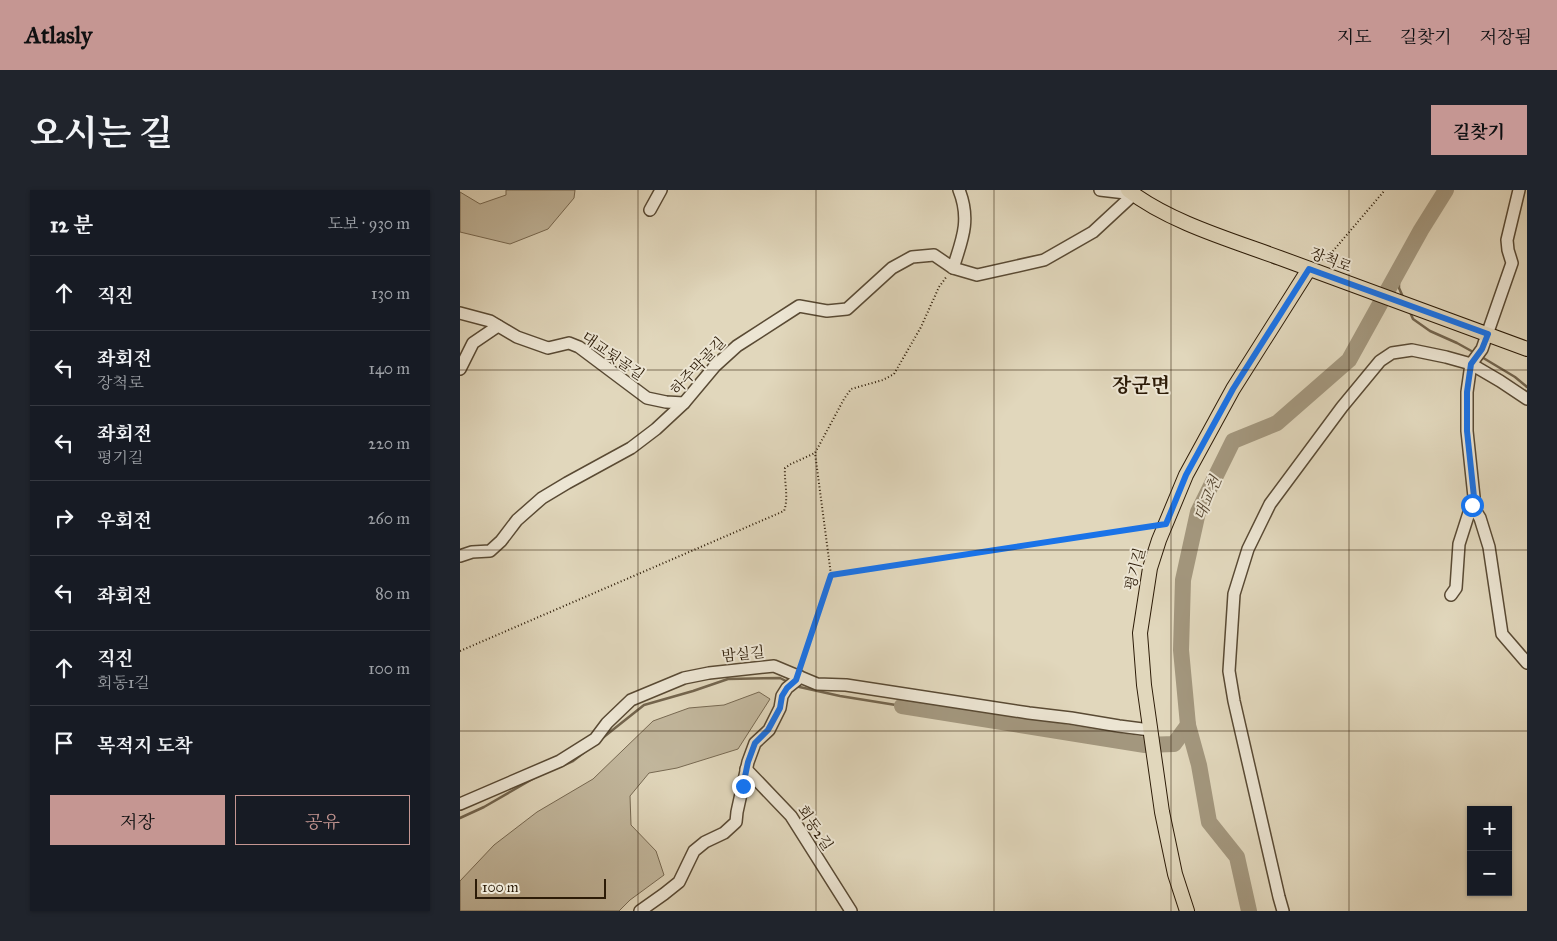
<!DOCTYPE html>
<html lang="ko">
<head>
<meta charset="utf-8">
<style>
  :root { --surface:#171b24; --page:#20242c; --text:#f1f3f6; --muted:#9ea1a6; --line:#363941; --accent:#c59692 }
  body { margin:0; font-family:"IM FELL Great Primer","Noto Serif KR",serif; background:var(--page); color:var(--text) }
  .controls { position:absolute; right:15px; bottom:15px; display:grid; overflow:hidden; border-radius:0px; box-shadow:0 1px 4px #0004 }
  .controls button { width:45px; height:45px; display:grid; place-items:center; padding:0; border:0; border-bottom:1px solid var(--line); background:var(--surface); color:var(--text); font:25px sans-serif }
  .scale { position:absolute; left:15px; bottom:12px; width:131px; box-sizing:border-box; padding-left:5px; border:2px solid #2c1b07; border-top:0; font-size:14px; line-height:18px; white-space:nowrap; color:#2c1b07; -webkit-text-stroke:4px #ece5d3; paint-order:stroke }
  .stop { position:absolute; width:15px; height:15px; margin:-11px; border:4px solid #1a73e8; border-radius:50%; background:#fff }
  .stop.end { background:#1a73e8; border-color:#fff; box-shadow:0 1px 5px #0008 }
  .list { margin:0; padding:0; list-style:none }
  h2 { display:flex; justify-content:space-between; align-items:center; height:65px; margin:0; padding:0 20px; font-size:21px }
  h2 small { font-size:16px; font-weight:400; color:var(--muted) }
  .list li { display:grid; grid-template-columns:32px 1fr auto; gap:15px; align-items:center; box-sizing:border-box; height:75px; padding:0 20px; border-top:1px solid var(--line) }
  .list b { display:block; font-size:19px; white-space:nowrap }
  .list p { margin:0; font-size:16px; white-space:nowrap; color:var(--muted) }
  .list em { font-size:16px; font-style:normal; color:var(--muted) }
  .actions { display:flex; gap:10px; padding:15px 20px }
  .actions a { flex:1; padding:11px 0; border:1px solid var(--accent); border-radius:0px; text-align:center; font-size:18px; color:var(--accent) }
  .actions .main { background:var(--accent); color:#111 }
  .icon { flex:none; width:28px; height:28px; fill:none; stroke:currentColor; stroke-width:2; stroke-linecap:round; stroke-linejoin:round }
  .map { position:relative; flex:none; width:1067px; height:721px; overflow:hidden; border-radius:0px }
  header { display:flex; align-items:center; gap:30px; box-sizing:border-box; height:70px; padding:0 25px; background:var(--accent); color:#111 }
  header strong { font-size:24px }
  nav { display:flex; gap:28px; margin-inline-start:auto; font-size:18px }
  .intro { display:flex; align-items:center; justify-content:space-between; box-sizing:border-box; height:120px; padding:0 30px }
  h1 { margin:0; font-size:35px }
  .button { padding:12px 22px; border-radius:0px; background:var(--accent); color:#111; font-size:18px; font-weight:700 }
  main { display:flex; gap:30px; padding:0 30px }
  aside { flex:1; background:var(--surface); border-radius:0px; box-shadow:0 1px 4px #0004 }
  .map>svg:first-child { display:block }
  .green { fill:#c2b79d; stroke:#776952 }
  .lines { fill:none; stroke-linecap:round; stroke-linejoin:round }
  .stream { stroke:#73654e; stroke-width:2.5 }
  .river { stroke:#a3977e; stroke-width:16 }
  .minor-casing { stroke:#594a34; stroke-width:14 }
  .major-casing { stroke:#2c1b07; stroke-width:16 }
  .path { stroke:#2c1b07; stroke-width:2; stroke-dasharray:1 2.5; stroke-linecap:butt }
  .minor { stroke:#ece5d3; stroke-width:11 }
  .major { stroke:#e1d7bc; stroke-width:14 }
  .route { stroke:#1a73e8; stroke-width:6 }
  .grid { fill:none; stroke:#2c1b07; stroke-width:1; stroke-opacity:0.55 }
  .labels { text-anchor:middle; stroke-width:4; stroke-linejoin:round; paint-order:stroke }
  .street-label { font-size:15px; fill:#2c1b07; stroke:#ece5d3 }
  .water-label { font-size:16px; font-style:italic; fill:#564631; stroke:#ece5d3 }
  .district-label { font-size:20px; font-weight:bold; fill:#2c1b07; stroke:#ece5d3 }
</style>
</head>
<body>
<header>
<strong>Atlasly</strong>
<nav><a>지도</a><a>길찾기</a><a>저장됨</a></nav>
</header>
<div class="intro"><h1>오시는 길</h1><a class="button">길찾기</a></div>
<main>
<aside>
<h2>12 분<small>도보 · 930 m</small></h2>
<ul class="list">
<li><svg class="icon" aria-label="ahead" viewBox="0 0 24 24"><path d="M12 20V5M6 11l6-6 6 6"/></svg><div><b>직진</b></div><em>130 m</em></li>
<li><svg class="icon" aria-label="left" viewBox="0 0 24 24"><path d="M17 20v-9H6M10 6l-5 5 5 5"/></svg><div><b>좌회전</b><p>장척로</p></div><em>140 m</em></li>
<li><svg class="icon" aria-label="left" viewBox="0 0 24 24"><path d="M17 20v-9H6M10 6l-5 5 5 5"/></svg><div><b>좌회전</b><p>평기길</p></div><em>220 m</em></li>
<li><svg class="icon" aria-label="right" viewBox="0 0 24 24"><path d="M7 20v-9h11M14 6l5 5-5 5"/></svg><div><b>우회전</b></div><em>260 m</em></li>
<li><svg class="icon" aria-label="left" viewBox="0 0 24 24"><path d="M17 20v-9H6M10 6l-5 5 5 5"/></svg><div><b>좌회전</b></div><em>80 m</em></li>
<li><svg class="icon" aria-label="ahead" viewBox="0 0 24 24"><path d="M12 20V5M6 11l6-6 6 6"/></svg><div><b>직진</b><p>회동1길</p></div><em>100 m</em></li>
<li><svg class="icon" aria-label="arrive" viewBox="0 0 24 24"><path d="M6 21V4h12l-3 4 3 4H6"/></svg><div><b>목적지 도착</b></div></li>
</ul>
<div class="actions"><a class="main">저장</a><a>공유</a></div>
</aside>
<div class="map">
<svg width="1067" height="721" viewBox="0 0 1067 721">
  <rect width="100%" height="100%" fill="#e1d7bc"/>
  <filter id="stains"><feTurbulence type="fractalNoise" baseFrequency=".004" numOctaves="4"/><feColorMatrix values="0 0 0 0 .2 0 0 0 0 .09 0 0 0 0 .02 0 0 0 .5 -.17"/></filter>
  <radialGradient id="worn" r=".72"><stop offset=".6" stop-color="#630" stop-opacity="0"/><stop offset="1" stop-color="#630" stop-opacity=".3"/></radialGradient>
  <g class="green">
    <polygon points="46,0 115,0 114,8 88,39 50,54 0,42 0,2 20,14 46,5"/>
    <polygon points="299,502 310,509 278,559 217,578 189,583 170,606 171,635 196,661 204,685 170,710 159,721 0,721 0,691 34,655 77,622 133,589 193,531 229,518 264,515"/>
  </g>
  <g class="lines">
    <g class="stream">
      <polyline points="939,80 939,98 943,107"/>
      <polyline points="950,122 953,129 970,141 997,153 1015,163"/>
      <polyline points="1020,166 1055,187 1067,197"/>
      <polyline points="335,496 380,506 442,516"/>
      <polyline points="140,550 184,515 233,501 268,489 320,488 328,492"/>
      <polyline points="104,575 113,571 126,561"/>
      <polyline points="0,628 24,617 76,587"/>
    </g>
    <g class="river">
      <polyline points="442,516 685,555 714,554 728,535"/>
      <polyline points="789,721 777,667 749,632 739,575 728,535 721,460 723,390 738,322 773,251 817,233 889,170 961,40 986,0"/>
    </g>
    <defs>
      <g id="minor">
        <polyline points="640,0 674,4"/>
        <polyline points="190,20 201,0"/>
        <polyline points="493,78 517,85 584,70 633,42 674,4"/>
        <polyline points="0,123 30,131 57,147 88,158 109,153 119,157 187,208 206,212 224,213"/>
        <polyline points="0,179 13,153 38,136"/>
        <polyline points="1012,315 1020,328 1029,357 1042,444 1067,473"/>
        <path d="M 0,366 L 12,362 L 30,361 L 41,351 L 57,330 L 82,308 L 107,293 L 171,258 L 196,239 L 224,213 L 255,176 L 277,156 L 339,116 L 367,121 L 387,119 L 432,78 L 452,67 L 474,65 L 493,78 C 502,50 511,30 499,0"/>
        <polyline points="991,405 996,398 999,354 1014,307 1007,241 1007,202 1011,174 1022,159 1052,73 1048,60 1047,50 1059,0"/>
        <polyline points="286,579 331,626 391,721"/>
        <polyline points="0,614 100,571 135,549 147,533 171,510 224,488 249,483 314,476 357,494 386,495 569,523 611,528 659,536 690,540"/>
        <polyline points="180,721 204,704 219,692 234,661 245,652 264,643 276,632 277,622 288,572 295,553 309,540 320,518 322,506 327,498 337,490 338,485"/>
        <polyline points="823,721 819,707 774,511 769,481 774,404 788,359 810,314 882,217 920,171 932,163 952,160 986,167 1011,174 1040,191 1067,209"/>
      </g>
      <g id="major">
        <path d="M 668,0 C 709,32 771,50 820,68 C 902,99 985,128 1067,159"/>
        <polyline points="727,721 715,684 702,622 684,495 680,443 690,378 699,350 726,285 773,199 849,79"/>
      </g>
    </defs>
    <use href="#minor" class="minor-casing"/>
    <use href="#major" class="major-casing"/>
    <g class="path">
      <polyline points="859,72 873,61 925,0"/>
      <polyline points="371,385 693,336"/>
      <path d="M 0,461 L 324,321 C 329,308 324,292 325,278 L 331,274 L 355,263"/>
      <polyline points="340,477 371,385 355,263 384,209 391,199 423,190 434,184 461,137 479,97 487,86"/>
    </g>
    <use href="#minor" class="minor"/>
    <use href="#major" class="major"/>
  </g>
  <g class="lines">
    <polyline class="route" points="283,596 288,572 295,553 308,540 320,518 322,506 327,498 336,490 371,385 706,334 726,285 773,199 849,79 1028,144 1022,159 1011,174 1007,202 1007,241 1014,307 1012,315"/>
  </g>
  <path class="grid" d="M 178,0 L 178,721M 356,0 L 356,721M 534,0 L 534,721M 711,0 L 711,721M 889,0 L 889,721M 0,180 L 1067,180M 0,360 L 1067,360M 0,541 L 1067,541"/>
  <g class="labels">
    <g class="street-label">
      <text transform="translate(871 70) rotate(21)" y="5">장척로</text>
      <text transform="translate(153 166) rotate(35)" y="5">대교뒷골길</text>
      <text transform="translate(238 176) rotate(-47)" y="5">하주막골길</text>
      <text transform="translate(675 379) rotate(-76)" y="5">평기길</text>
      <text transform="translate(283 464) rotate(-6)" y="5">밤실길</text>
      <text transform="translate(355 638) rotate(56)" y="5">회동2길</text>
    </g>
    <g class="water-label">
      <text transform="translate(747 308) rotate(-67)" y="6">대교천</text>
    </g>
    <g class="district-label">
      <text x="681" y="202">장군면</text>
    </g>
  </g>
  <rect width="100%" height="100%" filter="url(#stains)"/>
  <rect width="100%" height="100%" fill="url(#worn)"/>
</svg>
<div class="controls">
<button>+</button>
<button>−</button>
</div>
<div class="scale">100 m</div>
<div class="stop" style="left:1012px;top:315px"></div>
<div class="stop end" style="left:283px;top:596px"></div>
</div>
</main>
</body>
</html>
